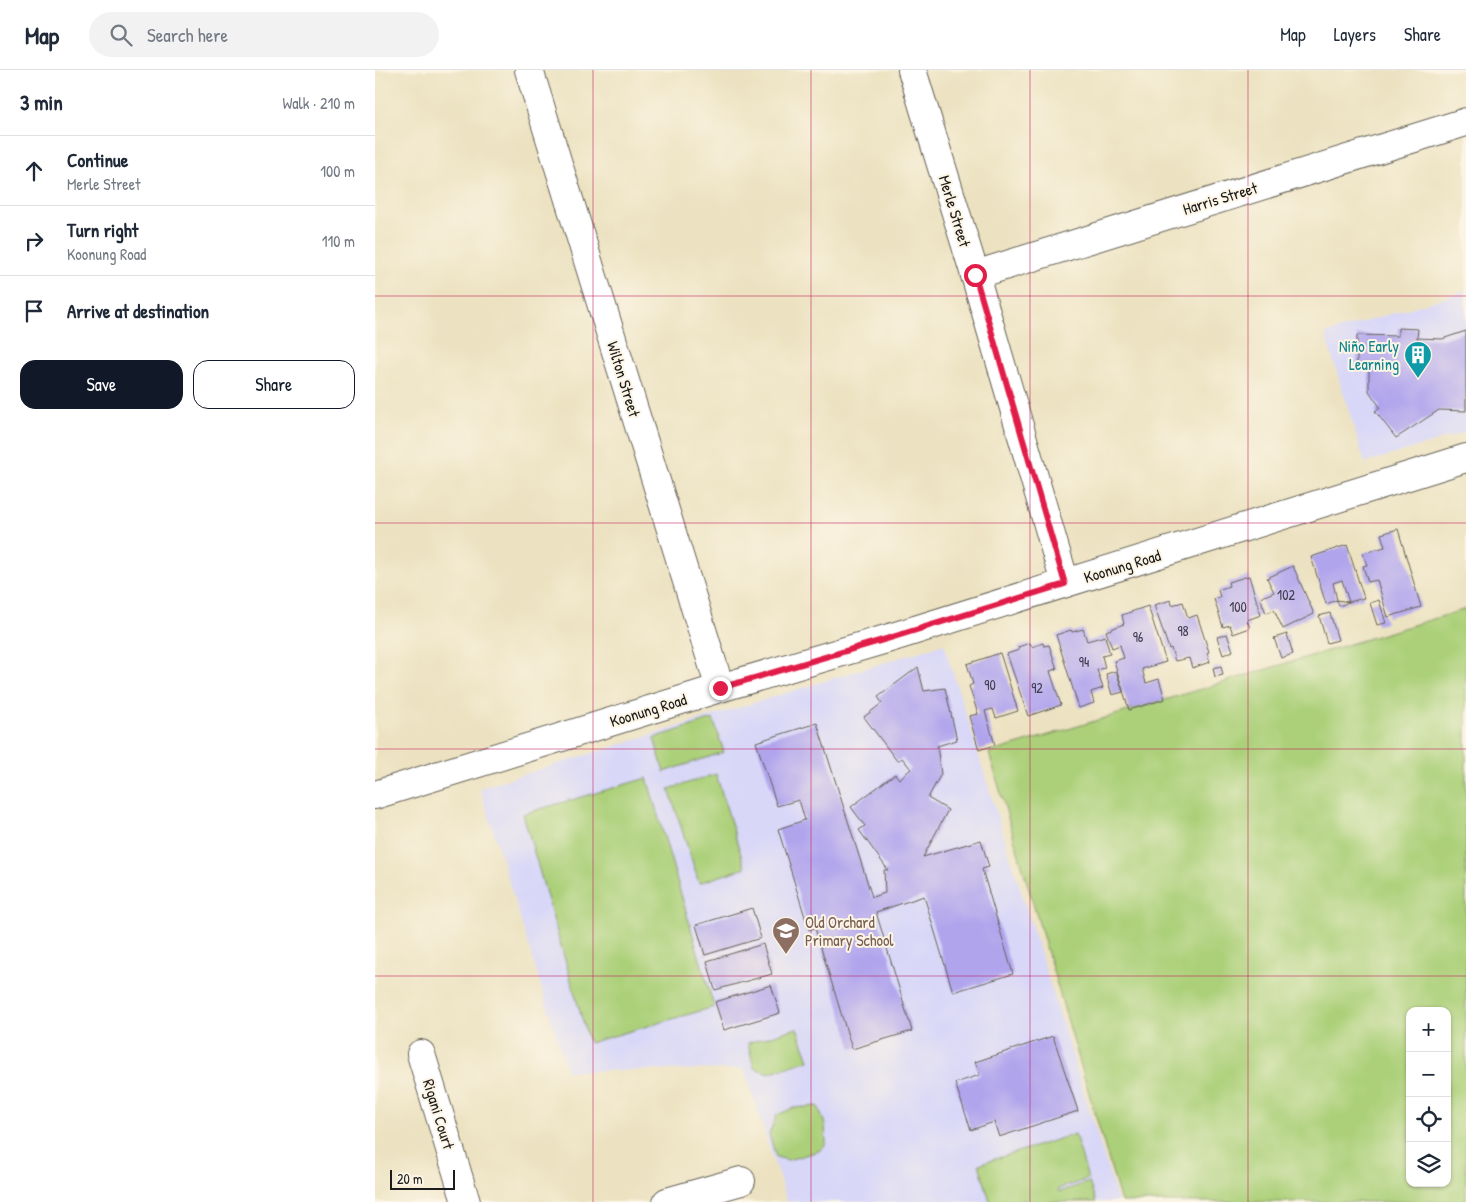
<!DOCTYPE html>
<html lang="en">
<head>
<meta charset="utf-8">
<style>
  :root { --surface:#fff; --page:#f2f2f3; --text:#1f2937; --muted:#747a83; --line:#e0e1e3; --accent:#111827 }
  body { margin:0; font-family:"Patrick Hand",sans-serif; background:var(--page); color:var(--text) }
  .controls { position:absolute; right:15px; bottom:15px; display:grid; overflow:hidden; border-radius:10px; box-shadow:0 1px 4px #0004 }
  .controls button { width:45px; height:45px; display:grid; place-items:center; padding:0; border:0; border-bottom:1px solid var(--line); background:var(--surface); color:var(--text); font:25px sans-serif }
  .scale { position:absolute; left:15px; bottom:12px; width:65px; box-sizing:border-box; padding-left:5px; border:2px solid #1c1c1c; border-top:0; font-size:14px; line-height:18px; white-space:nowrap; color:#1c1c1c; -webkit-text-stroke:4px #fcf5e5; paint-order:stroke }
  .stop { position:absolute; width:15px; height:15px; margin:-11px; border:4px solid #e11d48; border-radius:50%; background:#fff }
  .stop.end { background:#e11d48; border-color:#fff; box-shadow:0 1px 5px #0008 }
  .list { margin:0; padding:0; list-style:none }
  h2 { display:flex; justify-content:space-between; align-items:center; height:65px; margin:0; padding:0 20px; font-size:21px }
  h2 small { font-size:16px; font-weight:400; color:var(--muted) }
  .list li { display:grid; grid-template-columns:32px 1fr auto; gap:15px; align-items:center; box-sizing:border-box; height:70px; padding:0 20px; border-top:1px solid var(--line) }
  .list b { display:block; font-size:19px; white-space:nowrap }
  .list p { margin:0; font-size:16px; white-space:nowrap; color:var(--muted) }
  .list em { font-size:16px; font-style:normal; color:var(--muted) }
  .actions { display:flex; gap:10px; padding:15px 20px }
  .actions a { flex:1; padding:11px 0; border:1px solid var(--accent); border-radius:15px; text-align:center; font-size:18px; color:var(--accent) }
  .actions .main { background:var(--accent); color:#fff }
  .icon { flex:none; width:28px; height:28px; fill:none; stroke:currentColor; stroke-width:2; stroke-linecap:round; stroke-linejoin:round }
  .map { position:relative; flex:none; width:1091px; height:1132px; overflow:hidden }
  header { display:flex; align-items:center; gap:30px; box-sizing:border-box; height:70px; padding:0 25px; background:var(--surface); border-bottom:1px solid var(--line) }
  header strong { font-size:24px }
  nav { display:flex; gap:28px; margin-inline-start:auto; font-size:18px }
  .search { width:350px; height:45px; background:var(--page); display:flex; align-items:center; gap:12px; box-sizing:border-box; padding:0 18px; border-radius:28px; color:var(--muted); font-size:19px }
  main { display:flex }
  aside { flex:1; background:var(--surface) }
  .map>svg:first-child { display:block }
  .built { fill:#d8d7f8 }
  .green { fill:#acd079; stroke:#64764a; fill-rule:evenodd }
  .building { fill:#b0a4ed }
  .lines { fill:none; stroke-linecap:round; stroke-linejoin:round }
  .minor-casing { stroke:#656156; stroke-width:30 }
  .minor { stroke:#fff; stroke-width:28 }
  .route { stroke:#e11d48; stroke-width:6 }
  .grid { fill:none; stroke:#c2185b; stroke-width:1; stroke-opacity:0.55 }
  .labels { text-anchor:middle; stroke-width:4; stroke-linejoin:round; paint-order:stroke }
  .number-label { font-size:14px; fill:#413e50 }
  .street-label { font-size:16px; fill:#1c1c1c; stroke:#fcf5e5 }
  .culture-label { font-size:16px; fill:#0d838f; stroke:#fcf5e5; text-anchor:end }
  .education-label { font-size:16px; fill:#785e54; stroke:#fcf5e5; text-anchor:start }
</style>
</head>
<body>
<header>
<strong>Map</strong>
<div class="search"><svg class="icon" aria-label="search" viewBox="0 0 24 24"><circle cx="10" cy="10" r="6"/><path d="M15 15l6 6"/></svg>Search here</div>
<nav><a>Map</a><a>Layers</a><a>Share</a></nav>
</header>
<main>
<aside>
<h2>3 min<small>Walk · 210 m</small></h2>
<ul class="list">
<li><svg class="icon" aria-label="ahead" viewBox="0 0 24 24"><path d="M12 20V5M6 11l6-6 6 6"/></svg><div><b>Continue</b><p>Merle Street</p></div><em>100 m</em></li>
<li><svg class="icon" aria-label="right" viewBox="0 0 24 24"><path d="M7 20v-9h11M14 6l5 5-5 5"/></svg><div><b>Turn right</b><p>Koonung Road</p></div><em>110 m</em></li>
<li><svg class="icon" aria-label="arrive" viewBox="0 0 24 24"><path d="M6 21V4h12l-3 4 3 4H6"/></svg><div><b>Arrive at destination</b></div></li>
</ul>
<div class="actions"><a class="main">Save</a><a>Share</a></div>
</aside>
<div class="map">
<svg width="1091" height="1132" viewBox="0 0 1091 1132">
  <rect width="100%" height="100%" fill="#fcf5e5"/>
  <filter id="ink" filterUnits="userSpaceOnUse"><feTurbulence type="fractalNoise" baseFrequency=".02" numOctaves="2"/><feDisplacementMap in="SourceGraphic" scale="10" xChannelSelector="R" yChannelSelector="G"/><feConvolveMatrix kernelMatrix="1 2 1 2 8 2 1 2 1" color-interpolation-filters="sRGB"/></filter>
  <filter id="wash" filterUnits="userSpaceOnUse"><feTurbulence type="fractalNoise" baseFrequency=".0096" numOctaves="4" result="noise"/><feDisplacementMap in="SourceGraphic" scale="20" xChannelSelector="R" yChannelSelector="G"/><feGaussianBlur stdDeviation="1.12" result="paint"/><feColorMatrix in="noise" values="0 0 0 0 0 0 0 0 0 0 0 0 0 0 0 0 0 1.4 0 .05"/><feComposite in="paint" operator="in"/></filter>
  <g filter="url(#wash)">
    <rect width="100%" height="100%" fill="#ece2c1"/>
    <g class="built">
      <polygon points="1091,221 1091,362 990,393 950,264"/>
      <polygon points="569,574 743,1132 412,1132 369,999 192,1001 105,718"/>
    </g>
    <g class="green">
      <path d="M 1091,539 L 1091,1132 L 746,1132 L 614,683 ZM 1035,941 L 1072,941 L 1072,1113 L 1035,1113 Z"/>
      <polygon points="338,649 349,682 289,702 279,668"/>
      <polygon points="341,704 370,798 324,813 294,719"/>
      <polygon points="272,708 339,937 214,973 148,744"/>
      <polygon points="422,958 434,990 394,1003 379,998 373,973"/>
      <polygon points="443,1036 450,1054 451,1074 444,1081 413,1090 401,1087 394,1064 402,1045 418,1038"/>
      <polygon points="700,1064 713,1109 683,1119 684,1122 714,1112 721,1132 650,1132 649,1129 640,1132 615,1132 604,1094"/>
    </g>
    <g id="blocks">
      <g class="building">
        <polygon points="1023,258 1043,259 1042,268 1067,269 1091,261 1091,341 1064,340 1021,368 1000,341 1005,337 994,321 994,298 982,297 982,265 1023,266"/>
        <polygon points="1023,459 1046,537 1013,547 1002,510 993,512 988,496 992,495 988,483 1010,477 1006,464"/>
        <polygon points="972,475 989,528 974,532 967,510 958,513 962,530 974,532 964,536 962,530 951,534 936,487"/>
        <polygon points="918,496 939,544 908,559 899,540 891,543 885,528 899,522 892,508"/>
        <polygon points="874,506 886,545 872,550 875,558 858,564 855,555 848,557 839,529 845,527 843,520 854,516 853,512"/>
        <polygon points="796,530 797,535 808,532 813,548 822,545 834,582 832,583 835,592 817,598 814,588 800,591 796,578 794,579 779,535"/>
        <polygon points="1004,530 1011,553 1002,555 995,533"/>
        <polygon points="773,536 791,592 767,599 771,613 784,609 790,629 754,640 739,591 749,588 745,575 737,578 731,561 749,554 747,545"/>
        <polygon points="955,543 963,570 952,573 944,546"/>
        <polygon points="708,559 712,571 730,566 735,584 727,586 730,598 722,600 728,618 716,622 719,633 704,638 681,565 696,560 697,562"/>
        <polygon points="852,564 858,581 848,585 842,567"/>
        <polygon points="912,564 918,584 906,588 899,568"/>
        <polygon points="655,573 657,577 668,573 669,576 674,575 682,599 675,601 686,635 653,646 632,584 644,580 643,577"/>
        <polygon points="625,583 643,641 621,648 618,639 610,641 620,675 604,680 594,646 603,644 594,616 598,614 592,594"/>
        <polygon points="846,596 848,605 840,607 838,598"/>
        <polygon points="543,597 549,621 570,618 582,670 562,676 566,704 553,728 573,740 548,787 606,770 614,797 607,799 638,904 578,922 549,826 501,842 537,961 477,979 440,858 434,860 403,759 430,750 424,730 402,736 381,672 442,653 497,827 510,823 509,800 513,800 484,760 490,756 476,737 520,704 524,709 536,699 527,688 522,691 489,647 507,633 503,627"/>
        <polygon points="741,601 748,622 737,625 731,604"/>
        <polygon points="377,838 386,868 330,885 321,855"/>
        <polygon points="388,874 397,904 340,920 332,891"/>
        <polygon points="396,915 405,943 349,960 340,932"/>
        <polygon points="678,966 703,1041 624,1067 619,1052 596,1060 580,1013 605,1005 600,992"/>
      </g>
    </g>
  </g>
  <g filter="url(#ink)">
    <use href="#blocks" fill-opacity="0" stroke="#656156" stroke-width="1"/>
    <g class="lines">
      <defs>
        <g id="minor">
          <polyline points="154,0 345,618"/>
          <polyline points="537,0 600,205 690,513"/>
          <polyline points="600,205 1091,52"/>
          <polyline points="0,725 345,618 518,567 1091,388"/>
          <polyline points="46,984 91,1132"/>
          <polyline points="292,1132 366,1111"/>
        </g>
      </defs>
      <use href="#minor" class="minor-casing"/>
      <use href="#minor" class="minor"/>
    </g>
  </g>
  <g class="lines" filter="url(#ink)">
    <polyline class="route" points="345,618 518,567 690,514 600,205"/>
  </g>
  <path class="grid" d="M 218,0 L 218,1132M 436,0 L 436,1132M 655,0 L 655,1132M 873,0 L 873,1132M 0,226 L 1091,226M 0,453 L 1091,453M 0,679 L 1091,679M 0,906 L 1091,906"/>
  <defs>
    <symbol id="building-pin" viewBox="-11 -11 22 30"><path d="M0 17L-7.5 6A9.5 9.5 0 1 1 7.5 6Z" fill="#0f9aa8" stroke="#fcf5e5"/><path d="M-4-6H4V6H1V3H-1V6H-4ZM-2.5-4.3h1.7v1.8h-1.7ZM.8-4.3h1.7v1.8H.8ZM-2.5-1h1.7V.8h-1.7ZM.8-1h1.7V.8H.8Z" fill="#fff"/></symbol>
    <symbol id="school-pin" viewBox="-11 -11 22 30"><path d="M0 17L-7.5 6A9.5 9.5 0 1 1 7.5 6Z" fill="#8d6e63" stroke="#fcf5e5"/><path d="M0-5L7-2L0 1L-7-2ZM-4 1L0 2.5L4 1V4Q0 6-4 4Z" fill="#fff"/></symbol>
  </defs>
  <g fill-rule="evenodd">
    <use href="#building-pin" x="1027" y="269" width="32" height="43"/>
    <use href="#school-pin" x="395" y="845" width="32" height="43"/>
  </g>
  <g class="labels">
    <g class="number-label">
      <text x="911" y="530">102</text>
      <text x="863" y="542">100</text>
      <text x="808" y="566">98</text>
      <text x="763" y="572">96</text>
      <text x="709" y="597">94</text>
      <text x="615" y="620">90</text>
      <text x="662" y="623">92</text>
    </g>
    <g class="street-label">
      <text transform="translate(845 128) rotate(-17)" y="6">Harris Street</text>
      <text transform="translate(580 141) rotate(73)" y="6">Merle Street</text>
      <text transform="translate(249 309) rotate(73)" y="6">Wilton Street</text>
      <text transform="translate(747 496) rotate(-17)" y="6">Koonung Road</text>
      <text transform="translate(273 640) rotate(-17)" y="6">Koonung Road</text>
      <text transform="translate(64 1044) rotate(73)" y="6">Rigani Court</text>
    </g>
    <g class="culture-label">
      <text x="1024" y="282">Niño Early<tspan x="1024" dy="18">Learning</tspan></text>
    </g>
    <g class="education-label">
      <text x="430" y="858">Old Orchard<tspan x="430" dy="18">Primary School</tspan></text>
    </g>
  </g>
</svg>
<div class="controls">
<button>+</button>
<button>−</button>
<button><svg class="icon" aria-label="locate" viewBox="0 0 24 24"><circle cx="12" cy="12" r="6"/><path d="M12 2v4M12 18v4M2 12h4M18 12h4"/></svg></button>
<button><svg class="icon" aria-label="layers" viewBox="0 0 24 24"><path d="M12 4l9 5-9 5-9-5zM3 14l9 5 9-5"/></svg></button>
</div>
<div class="scale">20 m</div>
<div class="stop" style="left:600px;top:205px"></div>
<div class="stop end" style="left:345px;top:618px"></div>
</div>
</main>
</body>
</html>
